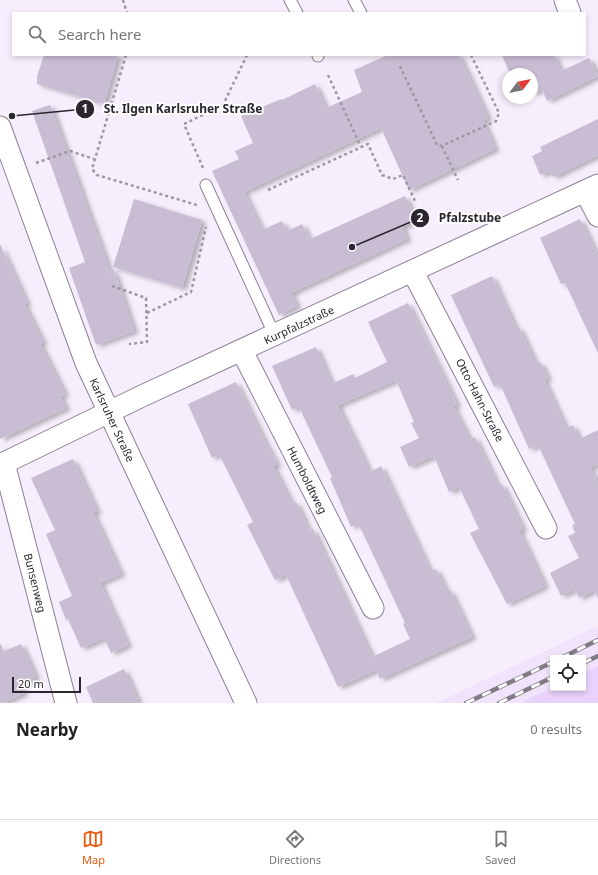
<!DOCTYPE html>
<html lang="en">
<head>
<meta charset="utf-8">
<style>
  :root { --surface:#fff; --page:#f2f2f2; --text:#222; --muted:#767676; --line:#e0e0e0; --accent:#ea580c }
  body { margin:0; font-family:"Noto Sans",sans-serif; background:var(--page); color:var(--text) }
  .controls { position:absolute; right:12px; bottom:12px; display:grid; overflow:hidden; border-radius:0px; box-shadow:0 2px 6px #0003 }
  .controls button { width:36px; height:36px; display:grid; place-items:center; padding:0; border:0; border-bottom:1px solid var(--line); background:var(--surface); color:var(--text); font:20px sans-serif }
  .compass { position:absolute; left:502px; top:68px; width:36px; height:36px; border-radius:50%; background:var(--surface); box-shadow:0 2px 6px #0003; rotate:58deg }
  .scale { position:absolute; left:12px; bottom:10px; width:69px; box-sizing:border-box; padding-left:4px; border:2px solid #2b262f; border-top:0; font-size:11px; line-height:14px; white-space:nowrap; color:#2b262f; -webkit-text-stroke:3px #fff; paint-order:stroke }
  .list { margin:0; padding:0; list-style:none }
  h2 { display:flex; justify-content:space-between; align-items:center; height:52px; margin:0; padding:0 16px; font-size:17px }
  h2 small { font-size:13px; font-weight:400; color:var(--muted) }
  .icon { flex:none; width:22px; height:22px; fill:none; stroke:currentColor; stroke-width:2; stroke-linecap:round; stroke-linejoin:round }
  .map { position:relative; flex:none; width:598px; height:703px; overflow:hidden }
  .search { position:absolute; background:var(--surface); box-shadow:0 2px 6px #0003; left:12px; right:12px; top:12px; height:44px; display:flex; align-items:center; gap:10px; box-sizing:border-box; padding:0 14px; border-radius:0px; color:var(--muted); font-size:15px }
  .sheet { height:116px; background:var(--surface) }
  nav { display:flex; justify-content:space-around; align-items:center; box-sizing:border-box; height:56px; border-top:1px solid var(--line); background:var(--surface); font-size:11px; color:var(--muted) }
  nav a { display:grid; justify-items:center; gap:2px }
  nav .on { color:var(--accent) }
  .map>svg:first-child { display:block }
  .built { fill:#f0e3fb }
  .green { fill:#e9d2fc }
  .building { fill:#c9bdd4; filter:url(#shadow) }
  .lines { fill:none; stroke-linecap:round; stroke-linejoin:round }
  .lane-casing { stroke:#8c8095; stroke-width:13 }
  .street-casing { stroke:#8c8095; stroke-width:23 }
  .path { stroke:#9e97a3; stroke-width:2.5; stroke-dasharray:3 3; stroke-linecap:butt }
  .lane { stroke:#fff; stroke-width:11 }
  .street { stroke:#fff; stroke-width:21 }
  .rail-casing { stroke:#827c87; stroke-width:4.5 }
  .rail { stroke:#fff; stroke-width:3; stroke-dasharray:9; stroke-linecap:butt }
  .labels { text-anchor:middle; stroke-width:4; stroke-linejoin:round; paint-order:stroke }
  .street-label { font-size:11px; fill:#2b262f; stroke:#fff }
  .leader { fill:none; stroke:#2b262f; stroke-width:1.5 }
  .callout-dot { fill:#2b262f; stroke:#fff; stroke-width:1.5 }
  .mark-label { font-size:12px; text-anchor:middle; font-weight:bold; fill:#fff }
  .callout-label { font-size:12px; text-anchor:middle; font-weight:bold; fill:#2b262f; stroke:#fff; stroke-width:4; stroke-linejoin:round; paint-order:stroke }
</style>
</head>
<body>
<div class="map">
<svg width="598" height="703" viewBox="0 0 598 703">
  <defs>
    <filter id="shadow"><feDropShadow dx="4.5" dy="2.5" stdDeviation="2" flood-color="#0004"/></filter>
  </defs>
  <rect width="100%" height="100%" fill="#f6eefc"/>
  <polygon class="built" points="598,626 598,666 583,673 583,658 553,658 553,687 520,703 436,703"/>
  <polygon class="green" points="598,666 598,703 520,703 553,687 583,688 583,673"/>
  <g class="building">
    <polygon points="44,55 118,55 104,104 37,84 37,76"/>
    <polygon points="388,55 459,55 488,118 483,120 495,149 409,190 381,128 244,192 262,230 282,221 287,231 302,224 310,239 405,196 416,220 402,227 407,239 291,293 297,306 279,315 212,171 239,159 235,151 253,143 241,116 281,99 282,100 315,84 326,108 362,92 354,70"/>
    <polygon points="502,55 554,55 561,71 589,58 598,76 547,101 542,89 532,94 532,74 510,74"/>
    <polygon points="50,105 111,274 113,268 134,331 96,345 69,268 85,262 32,111"/>
    <polygon points="598,119 598,155 553,177 551,171 540,175 532,156 542,151 540,147"/>
    <polygon points="134,199 202,220 182,288 113,267"/>
    <polygon points="580,219 598,257 598,353 565,283 561,284 540,238"/>
    <polygon points="0,244 27,303 24,304 43,342 40,344 65,394 60,396 66,408 0,439"/>
    <polygon points="492,276 516,329 519,327 536,364 540,362 548,378 544,380 566,428 573,425 579,439 598,430 598,464 590,467 598,484 598,598 594,590 579,598 575,589 561,596 550,573 579,558 568,536 575,533 572,525 575,524 538,445 529,449 500,384 494,387 451,295"/>
    <polygon points="408,303 457,405 453,406 470,440 475,437 498,486 502,484 523,529 519,531 545,586 507,604 470,533 479,529 459,487 449,492 434,456 409,467 400,447 419,438 411,423 414,422 396,380 341,404 338,406 370,472 381,466 430,571 436,569 447,592 450,590 472,637 380,679 376,670 338,687 286,575 275,580 247,525 253,522 219,454 212,458 188,404 236,382 265,442 277,464 273,466 292,504 296,502 309,531 313,529 372,657 410,639 403,624 405,623 362,531 357,524 351,527 330,478 332,477 299,407 292,410 272,366 316,347 332,384 353,374 355,378 387,362 368,322"/>
    <polygon points="73,459 97,511 93,513 121,574 100,583 128,645 111,653 104,638 81,648 68,619 66,620 59,602 72,596 46,534 55,530 31,478"/>
    <polygon points="0,643 4,651 21,644 36,677 20,685 24,693 3,703 0,703"/>
    <polygon points="124,669 139,703 93,703 86,687"/>
  </g>
  <g class="lines">
    <defs>
      <g id="lane">
        <polyline points="290,0 297,13"/>
        <polyline points="354,0 361,13"/>
        <polyline points="318,55 318,56"/>
        <polyline points="206,185 275,336"/>
      </g>
      <g id="street">
        <polyline points="565,0 570,13"/>
        <polyline points="0,127 86,363 246,703"/>
        <polyline points="585,191 598,216"/>
        <polyline points="413,272 546,528"/>
        <polyline points="242,351 373,608"/>
        <polyline points="4,463 66,703"/>
        <polyline points="0,465 142,396 598,185"/>
      </g>
    </defs>
    <use href="#lane" class="lane-casing"/>
    <use href="#street" class="street-casing"/>
    <g class="path">
      <polyline points="123,0 127,13"/>
      <polyline points="126,55 92,169 97,175 197,205"/>
      <polyline points="400,66 437,145 442,146 496,121 499,113 471,55"/>
      <polyline points="328,75 361,147"/>
      <polyline points="442,146 458,180"/>
      <polyline points="36,163 70,151 94,159"/>
      <polyline points="203,168 184,124 223,105 247,55"/>
      <polyline points="268,190 368,144 382,175 393,179 403,175 415,201"/>
      <polyline points="112,286 146,298 147,342 129,344"/>
      <polyline points="147,313 191,292 206,227"/>
    </g>
    <use href="#lane" class="lane"/>
    <use href="#street" class="street"/>
    <defs>
      <g id="rail">
        <polyline points="561,658 598,640"/>
        <polyline points="583,663 598,656"/>
        <polyline points="466,703 553,662"/>
        <polyline points="499,703 553,677"/>
      </g>
    </defs>
    <use href="#rail" class="rail-casing"/>
    <use href="#rail" class="rail"/>
  </g>
  <g class="labels">
    <g class="street-label">
      <text transform="translate(299 325) rotate(-25)" y="4">Kurpfalzstraße</text>
      <text transform="translate(480 400) rotate(63)" y="4">Otto-Hahn-Straße</text>
      <text transform="translate(112 420) rotate(65)" y="4">Karlsruher Straße</text>
      <text transform="translate(307 480) rotate(63)" y="4">Humboldtweg</text>
      <text transform="translate(35 583) rotate(76)" y="4">Bunsenweg</text>
    </g>
  </g>
  <path class="leader" d="M12 116L85 109M352 247L420 218"/>
  <g class="callout-dot">
    <circle cx="12" cy="116" r="4"/>
    <circle cx="352" cy="247" r="4"/>
    <circle cx="85" cy="109" r="10"/>
    <circle cx="420" cy="218" r="10"/>
  </g>
  <g class="mark-label">
    <text x="85" y="113">1</text>
    <text x="420" y="222">2</text>
  </g>
  <g class="callout-label">
    <text x="183" y="113">St. Ilgen Karlsruher Straße</text>
    <text x="470" y="222">Pfalzstube</text>
  </g>
</svg>
<div class="controls">
<button><svg class="icon" aria-label="locate" viewBox="0 0 24 24"><circle cx="12" cy="12" r="6"/><path d="M12 2v4M12 18v4M2 12h4M18 12h4"/></svg></button>
</div>
<svg class="compass" viewBox="-18 -18 36 36"><path d="M0-13l5 13h-10z" fill="#e53935"/><path d="M0 13l5-13h-10z" fill="#767676"/></svg>
<div class="scale">20 m</div>
<div class="search"><svg class="icon" aria-label="search" viewBox="0 0 24 24"><circle cx="10" cy="10" r="6"/><path d="M15 15l6 6"/></svg>Search here</div>
</div>
<section class="sheet">
<h2>Nearby<small>0 results</small></h2>
<ul class="list">
</ul>
</section>
<nav>
<a class="on"><svg class="icon" aria-label="map" viewBox="0 0 24 24"><path d="M3 6l6-2 6 2 6-2v14l-6 2-6-2-6 2zM9 4v14M15 6v14"/></svg>Map</a>
<a><svg class="icon" aria-label="directions" viewBox="0 0 24 24"><path d="M12 3l9 9-9 9-9-9zM9 14v-3h6M13 9l2 2-2 2"/></svg>Directions</a>
<a><svg class="icon" aria-label="saved" viewBox="0 0 24 24"><path d="M7 4h10v16l-5-4-5 4z"/></svg>Saved</a>
</nav>
</body>
</html>
